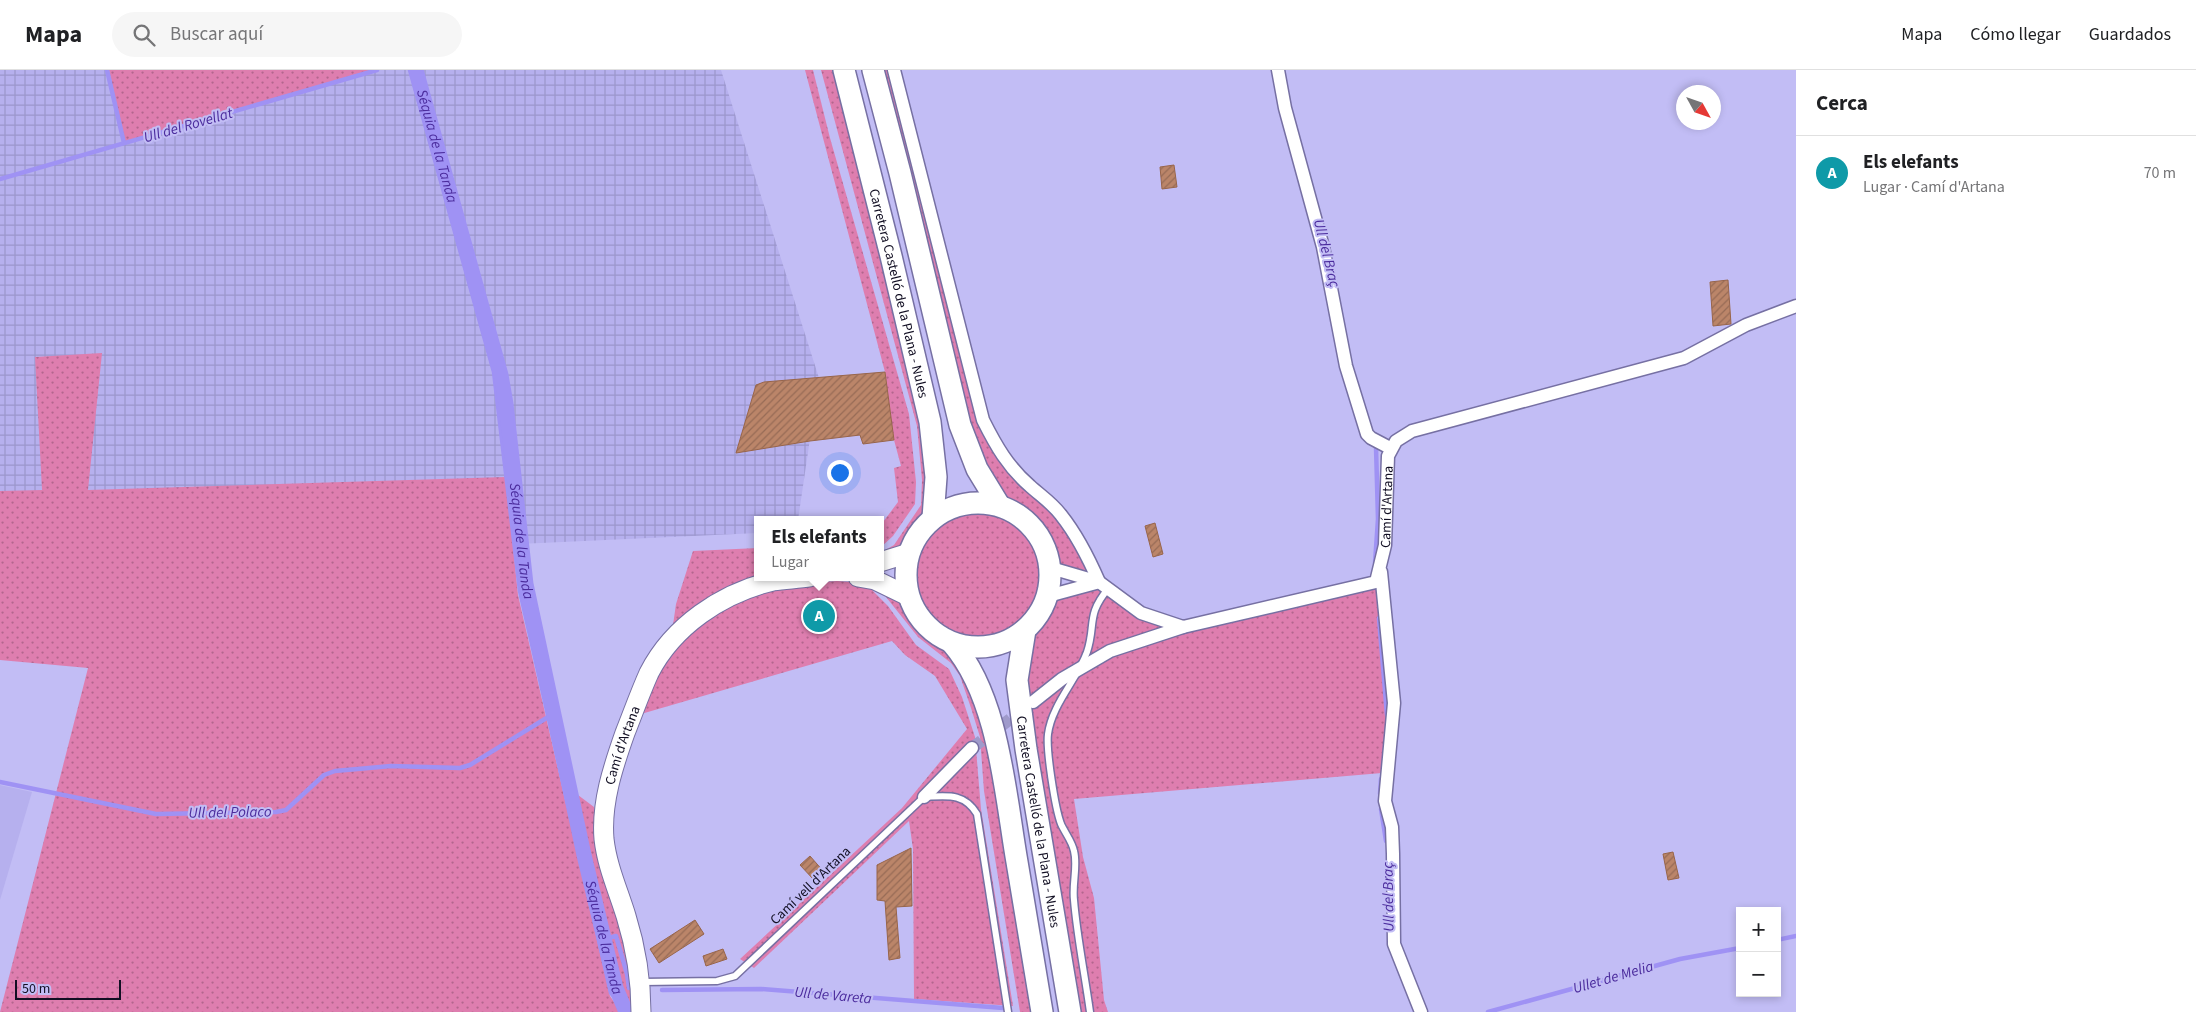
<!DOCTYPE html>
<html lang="es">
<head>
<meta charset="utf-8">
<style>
  :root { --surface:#fff; --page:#f6f6f6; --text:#202124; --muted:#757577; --line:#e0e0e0; --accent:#ea580c }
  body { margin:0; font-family:"Source Sans 3",sans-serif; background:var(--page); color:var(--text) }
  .controls { position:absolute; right:15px; bottom:15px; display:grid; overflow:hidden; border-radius:0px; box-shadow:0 2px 8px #0003 }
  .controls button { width:45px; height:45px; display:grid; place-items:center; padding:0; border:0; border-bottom:1px solid var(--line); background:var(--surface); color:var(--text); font:25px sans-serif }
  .compass { position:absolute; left:1676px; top:15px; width:45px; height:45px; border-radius:50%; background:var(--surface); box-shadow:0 2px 8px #0003; rotate:130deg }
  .scale { position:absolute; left:15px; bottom:12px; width:106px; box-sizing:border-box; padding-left:5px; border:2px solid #120f23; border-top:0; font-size:14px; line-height:18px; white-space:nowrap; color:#120f23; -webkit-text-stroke:4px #c2bdf5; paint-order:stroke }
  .you { position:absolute; left:839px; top:402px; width:18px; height:18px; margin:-12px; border:4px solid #fff; border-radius:50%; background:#1a73e8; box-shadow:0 0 0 8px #1a73e833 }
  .badge { display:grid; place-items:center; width:32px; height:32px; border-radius:50%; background:var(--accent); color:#fff; font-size:16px; font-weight:700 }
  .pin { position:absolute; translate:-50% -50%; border:2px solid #fff; box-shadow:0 1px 5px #0006 }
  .popup { position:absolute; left:754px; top:446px; width:130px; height:65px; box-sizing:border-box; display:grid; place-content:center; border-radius:0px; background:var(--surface); filter:drop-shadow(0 1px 4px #0005); font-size:16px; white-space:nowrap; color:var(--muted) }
  .popup b { font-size:19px; color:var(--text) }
  .popup::after { content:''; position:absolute; left:50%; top:100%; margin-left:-10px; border:10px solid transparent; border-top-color:var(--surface) }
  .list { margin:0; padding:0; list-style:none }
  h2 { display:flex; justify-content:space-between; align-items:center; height:65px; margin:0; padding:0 20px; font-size:21px }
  h2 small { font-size:16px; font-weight:400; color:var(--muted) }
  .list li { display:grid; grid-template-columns:32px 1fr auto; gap:15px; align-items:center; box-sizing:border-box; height:75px; padding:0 20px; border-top:1px solid var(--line) }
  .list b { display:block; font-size:19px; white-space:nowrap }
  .list p { margin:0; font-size:16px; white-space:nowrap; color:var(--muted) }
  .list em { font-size:16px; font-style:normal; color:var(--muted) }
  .icon { flex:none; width:28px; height:28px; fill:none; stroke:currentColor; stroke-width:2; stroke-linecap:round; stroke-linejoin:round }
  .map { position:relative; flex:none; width:1796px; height:942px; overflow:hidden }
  header { display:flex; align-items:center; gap:30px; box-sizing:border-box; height:70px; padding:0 25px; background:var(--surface); border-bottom:1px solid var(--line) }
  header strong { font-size:24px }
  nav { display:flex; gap:28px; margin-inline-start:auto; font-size:18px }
  .search { width:350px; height:45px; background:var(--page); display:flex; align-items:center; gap:12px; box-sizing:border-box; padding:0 18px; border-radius:28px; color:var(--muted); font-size:19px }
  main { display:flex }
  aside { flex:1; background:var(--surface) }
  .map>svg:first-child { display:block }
  .built { fill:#b6b0ee }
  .industrial { fill:url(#industrial-grid) }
  .grass { fill:url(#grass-dots) }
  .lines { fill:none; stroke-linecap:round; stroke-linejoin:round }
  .stream { stroke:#9f92f4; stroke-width:4.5 }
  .canal { stroke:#9f92f4; stroke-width:15 }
  .building { fill:url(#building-hatch); stroke:#98654a }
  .street-tunnel { stroke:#9f9acb; stroke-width:12; stroke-dasharray:12 6; stroke-linecap:butt }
  .lane-casing { stroke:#7670a3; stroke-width:9 }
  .street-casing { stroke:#7670a3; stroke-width:15 }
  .secondary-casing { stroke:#7670a3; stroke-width:21 }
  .primary-casing { stroke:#7670a3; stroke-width:24 }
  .lane { stroke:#fff; stroke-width:6 }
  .street { stroke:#fff; stroke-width:12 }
  .secondary { stroke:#fff; stroke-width:19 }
  .primary { stroke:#fff; stroke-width:21 }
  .labels { text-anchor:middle; stroke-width:4; stroke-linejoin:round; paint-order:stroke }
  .street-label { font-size:14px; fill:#120f23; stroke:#c2bdf5 }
  .water-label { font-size:15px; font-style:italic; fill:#4b2c9d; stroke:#c2bdf5 }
</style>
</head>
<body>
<header>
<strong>Mapa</strong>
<div class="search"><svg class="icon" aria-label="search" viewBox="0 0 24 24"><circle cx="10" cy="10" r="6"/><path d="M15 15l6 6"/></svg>Buscar aquí</div>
<nav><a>Mapa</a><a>Cómo llegar</a><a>Guardados</a></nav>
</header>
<main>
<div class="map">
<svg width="1796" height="942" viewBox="0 0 1796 942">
  <defs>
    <pattern id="industrial-grid" width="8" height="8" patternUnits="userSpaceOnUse" patternTransform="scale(1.25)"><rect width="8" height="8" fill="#b6b0ee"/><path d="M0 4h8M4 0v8" fill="none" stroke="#9b96cc"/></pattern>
    <pattern id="grass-dots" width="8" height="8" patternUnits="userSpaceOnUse" patternTransform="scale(1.25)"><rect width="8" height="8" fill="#de7eaf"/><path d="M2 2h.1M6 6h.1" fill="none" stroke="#b3668e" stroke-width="1.8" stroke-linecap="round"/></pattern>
    <pattern id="building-hatch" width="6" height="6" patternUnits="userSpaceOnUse" patternTransform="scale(1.25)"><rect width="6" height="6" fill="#bb8569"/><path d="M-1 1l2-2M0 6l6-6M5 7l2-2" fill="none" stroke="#976b56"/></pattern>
  </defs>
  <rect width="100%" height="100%" fill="#c2bdf5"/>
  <polygon class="built" points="0,715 32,722 0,830"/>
  <polygon class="industrial" points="0,0 721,0 819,308 798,450 758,450 758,463 0,498"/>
  <g class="grass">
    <polygon points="109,0 375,0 125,72"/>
    <polygon points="805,0 813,0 830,68 909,344 916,412 915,434 893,466 880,478 880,453 883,452 898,432 894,398 901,396 894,370 885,302"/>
    <polygon points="821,0 836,0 917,327 928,398 923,443 908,462 902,476 880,483 894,475 921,435 922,410 917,356"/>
    <polygon points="881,0 892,0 981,351 1059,447 1092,505 1060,497 1051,469 1031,444 1005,426 996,416 972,367"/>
    <polygon points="102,283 88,420 506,407 518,525 610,926 621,942 0,942 88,598 0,590 0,421 42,420 35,287"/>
    <circle cx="978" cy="505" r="62"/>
    <polygon points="758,478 758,507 704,531 673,555 676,534 693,481"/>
    <path d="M 837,511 L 871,514 L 873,521 L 888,536 L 916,575 L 949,599 L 962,627 L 975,667 L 981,739 L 1013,936 L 914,929 L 913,779 L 909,751 L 754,898 L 740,889 L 902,738 L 967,659 L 935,606 L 905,585 L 892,571 L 641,644 C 650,623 658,602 671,583 C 695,550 740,526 780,517 C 799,514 818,513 837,511 Z"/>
    <polygon points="1379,514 1390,636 1382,703 1074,729 1083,787 1094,828 1104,930 1108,942 1077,942 1027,626 1027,586 1034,563 1056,531 1064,526 1099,517 1168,558 1135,575"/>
    <polygon points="882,522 899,531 913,555 948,583 961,597 990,677 1034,942 1020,942 984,721 980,667 971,638 960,606 951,593 918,567"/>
    <polygon points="578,725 594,737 596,776 627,874 632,942 622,920 604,853"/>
  </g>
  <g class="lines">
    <g class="stream">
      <polyline points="107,0 124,73"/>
      <polyline points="410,0 494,302 520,521 611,923 613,925 618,924"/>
      <polyline points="0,109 377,0"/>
      <polyline points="1375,493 1378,449 1376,377"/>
      <polyline points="1379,548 1387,645"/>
      <polyline points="0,712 156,744 276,742 286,740 324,705 335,701 391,696 460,698 470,695 553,644"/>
      <polyline points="1380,724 1381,709"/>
      <polyline points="1381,739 1386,771"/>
      <polyline points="605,869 616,866 627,904 629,918"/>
      <polyline points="1777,870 1796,866"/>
      <polyline points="662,920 761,919 1003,938"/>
      <polyline points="1488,942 1680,889 1740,878"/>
    </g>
    <path class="canal" id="s1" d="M 416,0 L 501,305 L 506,334 L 526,514 L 584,785 L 616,918 L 626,942"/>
  </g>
  <g class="building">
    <polygon points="1174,95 1177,117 1162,119 1160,97"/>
    <polygon points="1728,210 1731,254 1713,256 1710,212"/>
    <polygon points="885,302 894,370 863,374 860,365 810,371 736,383 756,315 764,312"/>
    <polygon points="1155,453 1163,484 1153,487 1145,456"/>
    <polygon points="911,778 912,836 896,837 900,888 889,890 885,831 877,830 877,795"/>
    <polygon points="1673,782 1679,808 1668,810 1663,784"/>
    <polygon points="810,786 824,802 814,810 800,795"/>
    <polygon points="695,850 704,864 659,893 650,879"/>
    <polygon points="723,879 727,889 706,896 703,886"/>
  </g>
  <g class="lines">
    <polyline class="street-tunnel" points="972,678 1025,638"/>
    <defs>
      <g id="lane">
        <path d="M 642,912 L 717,911 L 735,906 L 924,727 C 946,726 964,722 977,744 L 1008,942"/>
        <path d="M 1090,942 C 1085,905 1077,867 1074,830 C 1072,813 1078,796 1074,781 C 1072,771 1065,763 1061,754 C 1055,738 1046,680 1048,664 C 1052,634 1077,610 1087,582 C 1096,555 1086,545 1108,519"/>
      </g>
      <g id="street">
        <path d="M 894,0 L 983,350 C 996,376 1008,397 1030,416 C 1041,426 1052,433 1061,445 C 1077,465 1089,489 1099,512"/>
        <polyline points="1278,0 1285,38 1323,177 1346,296 1367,364 1371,368 1390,378"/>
        <path id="s2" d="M 1051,498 L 1099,512 L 1141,543 L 1183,557 L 1376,512 L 1385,475 L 1388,386 L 1396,371 L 1412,361 L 1684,288 L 1746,255 L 1796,236"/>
        <polyline points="1381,502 1394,633 1385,731 1392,757 1393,784 1394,874 1421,942"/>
        <polyline points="1048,526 1096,513"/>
        <polyline points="1033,632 1062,609 1110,581 1183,557"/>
        <polyline points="924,727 972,678"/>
      </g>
      <g id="secondary">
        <polyline points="880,492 909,483"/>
        <polyline points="858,507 875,510 908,526"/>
        <path id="s3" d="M 641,942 C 641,909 636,878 626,846 C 618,820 607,796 604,769 C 601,733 613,697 625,663 C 633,643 640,623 649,603 C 673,556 722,523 773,511 C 785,509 798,509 810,507"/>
      </g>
      <g id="primary">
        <path id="s4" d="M 844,0 L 891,186 L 930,352 L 936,407 L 933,448"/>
        <polyline points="873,0 900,103 960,355 977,399 999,435"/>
        <circle cx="978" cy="505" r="72"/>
        <path id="s5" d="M 1025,560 L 1017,610 L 1026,679 L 1070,942"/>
        <path d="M 952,573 C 999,627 1005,723 1017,792 C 1025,842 1034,892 1042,942"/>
      </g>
    </defs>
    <use href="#lane" class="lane-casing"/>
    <use href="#street" class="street-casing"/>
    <use href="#secondary" class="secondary-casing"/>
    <use href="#primary" class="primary-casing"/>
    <use href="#lane" class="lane"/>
    <use href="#street" class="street"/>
    <use href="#secondary" class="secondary"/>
    <use href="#primary" class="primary"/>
  </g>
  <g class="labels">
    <g class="street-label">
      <text dy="5" stroke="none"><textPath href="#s4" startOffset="230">Carretera Castelló de la Plana - Nules</textPath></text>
      <text dy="5" stroke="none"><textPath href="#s2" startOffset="421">Camí d'Artana</textPath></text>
      <text dy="5" stroke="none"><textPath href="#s3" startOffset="274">Camí d'Artana</textPath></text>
      <text dy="5" stroke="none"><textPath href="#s5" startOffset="194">Carretera Castelló de la Plana - Nules</textPath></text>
      <text transform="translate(810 815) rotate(-44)" y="5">Camí vell d'Artana</text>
    </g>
    <g class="water-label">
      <text transform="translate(188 55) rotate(-16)" y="5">Ull del Rovellat</text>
      <text dy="5" stroke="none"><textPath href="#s1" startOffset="79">Séquia de la Tanda</textPath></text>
      <text transform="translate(1327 183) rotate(76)" y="5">Ull del Braç</text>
      <text dy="5" stroke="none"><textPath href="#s1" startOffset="484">Séquia de la Tanda</textPath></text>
      <text transform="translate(230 742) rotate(-1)" y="5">Ull del Polaco</text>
      <text transform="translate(1388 827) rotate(-91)" y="5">Ull del Braç</text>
      <text dy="5" stroke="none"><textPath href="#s1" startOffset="889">Séquia de la Tanda</textPath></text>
      <text transform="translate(1613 907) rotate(-16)" y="5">Ullet de Melia</text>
      <text transform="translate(833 925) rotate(5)" y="5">Ull de Vareta</text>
    </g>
  </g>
</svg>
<div class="controls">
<button>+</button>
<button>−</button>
</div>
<svg class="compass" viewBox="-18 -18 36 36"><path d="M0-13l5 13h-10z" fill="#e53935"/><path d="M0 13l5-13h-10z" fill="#757577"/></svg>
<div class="scale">50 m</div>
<div class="you"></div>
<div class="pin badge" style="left:819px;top:546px;background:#0f9aa8">A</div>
<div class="popup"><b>Els elefants</b>Lugar</div>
</div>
<aside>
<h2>Cerca<small></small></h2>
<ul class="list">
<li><span class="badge" style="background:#0f9aa8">A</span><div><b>Els elefants</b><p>Lugar · Camí d'Artana</p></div><em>70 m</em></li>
</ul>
</aside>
</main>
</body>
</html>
